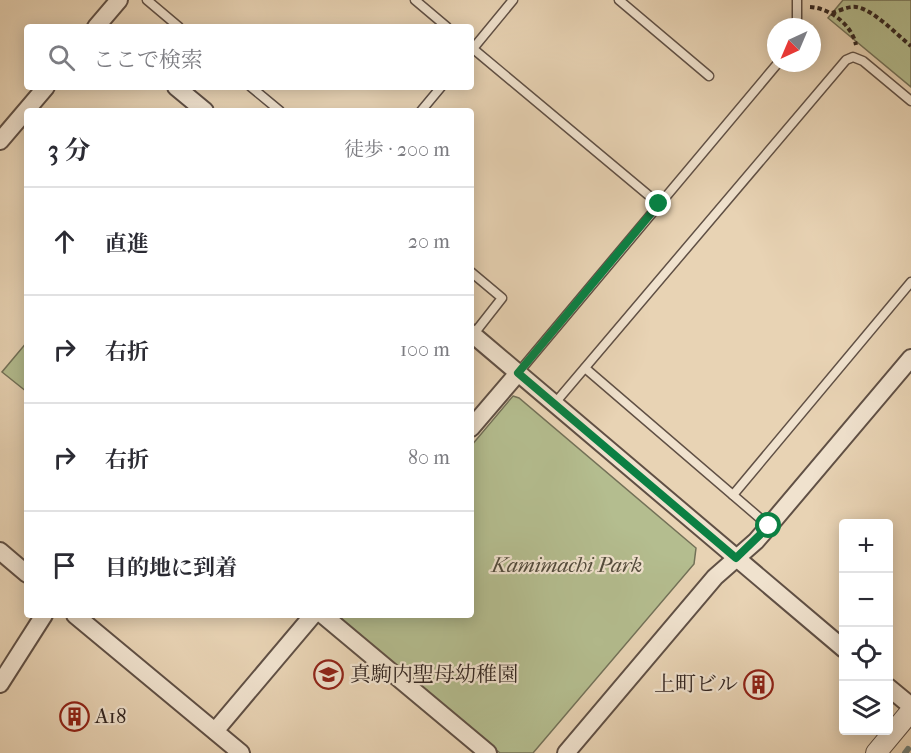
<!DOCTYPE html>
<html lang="ja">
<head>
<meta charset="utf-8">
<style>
  :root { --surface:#fff; --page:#f7f7f7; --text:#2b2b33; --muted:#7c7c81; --line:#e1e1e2 }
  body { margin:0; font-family:"IM FELL French Canon","Noto Serif JP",serif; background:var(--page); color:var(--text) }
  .controls { position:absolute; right:18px; bottom:18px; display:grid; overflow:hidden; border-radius:6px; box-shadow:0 3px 15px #0003 }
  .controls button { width:54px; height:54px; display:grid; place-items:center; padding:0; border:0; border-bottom:2px solid var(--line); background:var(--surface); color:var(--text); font:30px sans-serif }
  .compass { position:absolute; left:767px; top:18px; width:54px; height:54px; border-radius:50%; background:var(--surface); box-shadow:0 3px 15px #0003; rotate:224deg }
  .stop { position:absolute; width:18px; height:18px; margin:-14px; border:4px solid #0b8043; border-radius:50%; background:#fff }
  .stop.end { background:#0b8043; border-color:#fff; box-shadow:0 2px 6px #0008 }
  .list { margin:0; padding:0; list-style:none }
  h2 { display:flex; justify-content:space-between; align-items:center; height:78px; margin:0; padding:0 24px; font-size:26px }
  h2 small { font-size:20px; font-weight:400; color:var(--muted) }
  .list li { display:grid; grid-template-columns:39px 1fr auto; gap:18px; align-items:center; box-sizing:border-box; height:108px; padding:0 24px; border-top:2px solid var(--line) }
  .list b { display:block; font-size:22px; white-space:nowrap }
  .list em { font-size:20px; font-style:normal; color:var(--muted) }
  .icon { flex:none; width:33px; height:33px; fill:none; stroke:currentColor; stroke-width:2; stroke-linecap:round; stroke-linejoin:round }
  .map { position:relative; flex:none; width:911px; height:753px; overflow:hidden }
  .search { position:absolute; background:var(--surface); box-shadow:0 3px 15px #0003; left:24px; top:24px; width:450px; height:66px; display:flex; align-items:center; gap:15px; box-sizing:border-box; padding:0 21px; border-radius:6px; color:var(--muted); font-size:22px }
  .panel { position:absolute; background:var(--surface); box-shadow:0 3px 15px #0003; left:24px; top:108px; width:450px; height:510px; border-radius:6px }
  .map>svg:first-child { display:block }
  .green { fill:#b4bd8f; stroke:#737158; stroke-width:1.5 }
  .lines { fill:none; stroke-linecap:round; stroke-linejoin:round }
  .stream { stroke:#6f7d76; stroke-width:6 }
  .service-casing { stroke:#605045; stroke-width:11 }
  .minor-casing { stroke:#605045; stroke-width:20 }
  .tertiary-casing { stroke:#605045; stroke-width:22 }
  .path { stroke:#322520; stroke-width:4; stroke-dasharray:4.5 3; stroke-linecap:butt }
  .service { stroke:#f0e2ce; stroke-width:8 }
  .minor { stroke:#f0e2ce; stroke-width:16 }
  .tertiary { stroke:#f0e2ce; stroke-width:20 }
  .route { stroke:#0b8043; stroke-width:8 }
  .labels { text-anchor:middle; stroke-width:4.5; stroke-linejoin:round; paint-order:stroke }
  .park-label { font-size:21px; font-style:italic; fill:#524b3c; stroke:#f0e2ce }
  .poi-label { font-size:21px; fill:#322520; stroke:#f0e2ce; text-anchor:start }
</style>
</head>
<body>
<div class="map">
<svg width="911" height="753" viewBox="0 0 911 753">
  <rect width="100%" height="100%" fill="#e8d3b4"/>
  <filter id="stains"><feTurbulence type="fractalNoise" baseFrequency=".00333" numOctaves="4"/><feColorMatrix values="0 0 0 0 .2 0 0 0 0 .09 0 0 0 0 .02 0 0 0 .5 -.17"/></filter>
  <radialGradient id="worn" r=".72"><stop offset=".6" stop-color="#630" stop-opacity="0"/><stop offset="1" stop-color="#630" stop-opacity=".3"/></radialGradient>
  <g class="green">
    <polygon points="843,0 911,0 911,87 828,18"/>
    <polygon points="27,342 27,392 2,372"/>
    <polygon points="513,396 519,398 696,548 694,564 533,753 500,753 337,617 337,615 471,615 471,446"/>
  </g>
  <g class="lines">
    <polyline class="stream" points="905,753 908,749"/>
    <defs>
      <g id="service">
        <polyline points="147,0 179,27"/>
        <polyline points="415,0 447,27"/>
        <polyline points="619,0 709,76"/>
        <polyline points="797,0 797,27"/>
        <polyline points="471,47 659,204"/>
        <polyline points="471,51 513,0"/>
        <polyline points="251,87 280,111"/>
        <polyline points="421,111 441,87"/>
        <polyline points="471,272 502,298 473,335"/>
        <polyline points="585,368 769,526"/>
        <polyline points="518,373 778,63"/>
        <polyline points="555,403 846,60 853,57 863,61 911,101"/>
        <polyline points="733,495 911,282"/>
      </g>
      <g id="minor">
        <polyline points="96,27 119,0"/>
        <polyline points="176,87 205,111"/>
        <polyline points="0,141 46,87"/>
        <polyline points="471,333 844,649"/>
        <polyline points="471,428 518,373"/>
        <polyline points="0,551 27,574"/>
        <polyline points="75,615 241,753"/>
        <polyline points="323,615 488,753"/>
        <polyline points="0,684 44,615"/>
        <polyline points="888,687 911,706"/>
        <polyline points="215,731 313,615"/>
        <polyline points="566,753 715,577 756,541 769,526 911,358"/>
      </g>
      <polyline id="tertiary" points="876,753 911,711"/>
    </defs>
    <use href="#service" class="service-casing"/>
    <use href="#minor" class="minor-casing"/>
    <use href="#tertiary" class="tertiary-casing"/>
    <g class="path">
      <path d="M 810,7 C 830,8 852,25 856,45"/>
      <path d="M 832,13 C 839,11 848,6 856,7 C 873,9 897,35 911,46"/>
    </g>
    <use href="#service" class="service"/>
    <use href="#minor" class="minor"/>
    <use href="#tertiary" class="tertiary"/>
  </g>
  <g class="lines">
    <polyline class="route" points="659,204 518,373 736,558 769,526"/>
  </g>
  <defs>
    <symbol id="school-ring" viewBox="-11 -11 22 22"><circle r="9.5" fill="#f0e2ce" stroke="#8f2418" stroke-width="1.5"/><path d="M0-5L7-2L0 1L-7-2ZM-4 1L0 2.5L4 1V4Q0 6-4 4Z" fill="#8f2418"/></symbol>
    <symbol id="building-ring" viewBox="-11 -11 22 22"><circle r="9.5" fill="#f0e2ce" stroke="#8f2418" stroke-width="1.5"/><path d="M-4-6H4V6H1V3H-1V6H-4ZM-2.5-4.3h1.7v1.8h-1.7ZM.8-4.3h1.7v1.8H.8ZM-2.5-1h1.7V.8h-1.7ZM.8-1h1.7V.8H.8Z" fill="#8f2418"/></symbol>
  </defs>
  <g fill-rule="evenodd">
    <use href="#school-ring" x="312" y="658" width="33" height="33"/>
    <use href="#building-ring" x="742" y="668" width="33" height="33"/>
    <use href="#building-ring" x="58" y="700" width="33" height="33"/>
  </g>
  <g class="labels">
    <g class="park-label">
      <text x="567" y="572">Kamimachi Park</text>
    </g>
    <g class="poi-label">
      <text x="350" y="681">真駒内聖母幼稚園</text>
      <text x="738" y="691" text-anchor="end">上町ビル</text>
      <text x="95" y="723">A18</text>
    </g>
  </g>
  <rect width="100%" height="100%" filter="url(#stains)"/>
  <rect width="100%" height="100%" fill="url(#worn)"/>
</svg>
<div class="controls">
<button>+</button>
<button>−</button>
<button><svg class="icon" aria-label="locate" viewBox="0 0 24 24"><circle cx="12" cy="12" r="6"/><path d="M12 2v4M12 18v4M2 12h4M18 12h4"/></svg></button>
<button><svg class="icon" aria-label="layers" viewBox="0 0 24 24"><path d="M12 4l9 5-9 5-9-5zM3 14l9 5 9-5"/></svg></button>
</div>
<svg class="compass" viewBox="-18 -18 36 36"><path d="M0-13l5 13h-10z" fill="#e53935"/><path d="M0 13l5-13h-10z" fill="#7c7c81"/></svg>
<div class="stop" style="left:769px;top:526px"></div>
<div class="stop end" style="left:659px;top:204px"></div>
<div class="search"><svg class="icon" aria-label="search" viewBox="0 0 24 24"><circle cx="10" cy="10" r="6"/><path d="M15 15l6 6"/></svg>ここで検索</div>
<section class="panel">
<h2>3 分<small>徒歩 · 200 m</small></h2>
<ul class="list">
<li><svg class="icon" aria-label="ahead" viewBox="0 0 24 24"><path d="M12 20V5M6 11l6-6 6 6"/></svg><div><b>直進</b></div><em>20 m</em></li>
<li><svg class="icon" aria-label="right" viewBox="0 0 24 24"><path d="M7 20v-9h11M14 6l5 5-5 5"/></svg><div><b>右折</b></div><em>100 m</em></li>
<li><svg class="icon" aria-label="right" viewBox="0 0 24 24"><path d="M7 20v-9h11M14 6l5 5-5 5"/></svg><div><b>右折</b></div><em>80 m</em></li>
<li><svg class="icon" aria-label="arrive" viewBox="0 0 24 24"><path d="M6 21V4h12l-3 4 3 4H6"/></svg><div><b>目的地に到着</b></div></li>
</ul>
</section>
</div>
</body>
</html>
